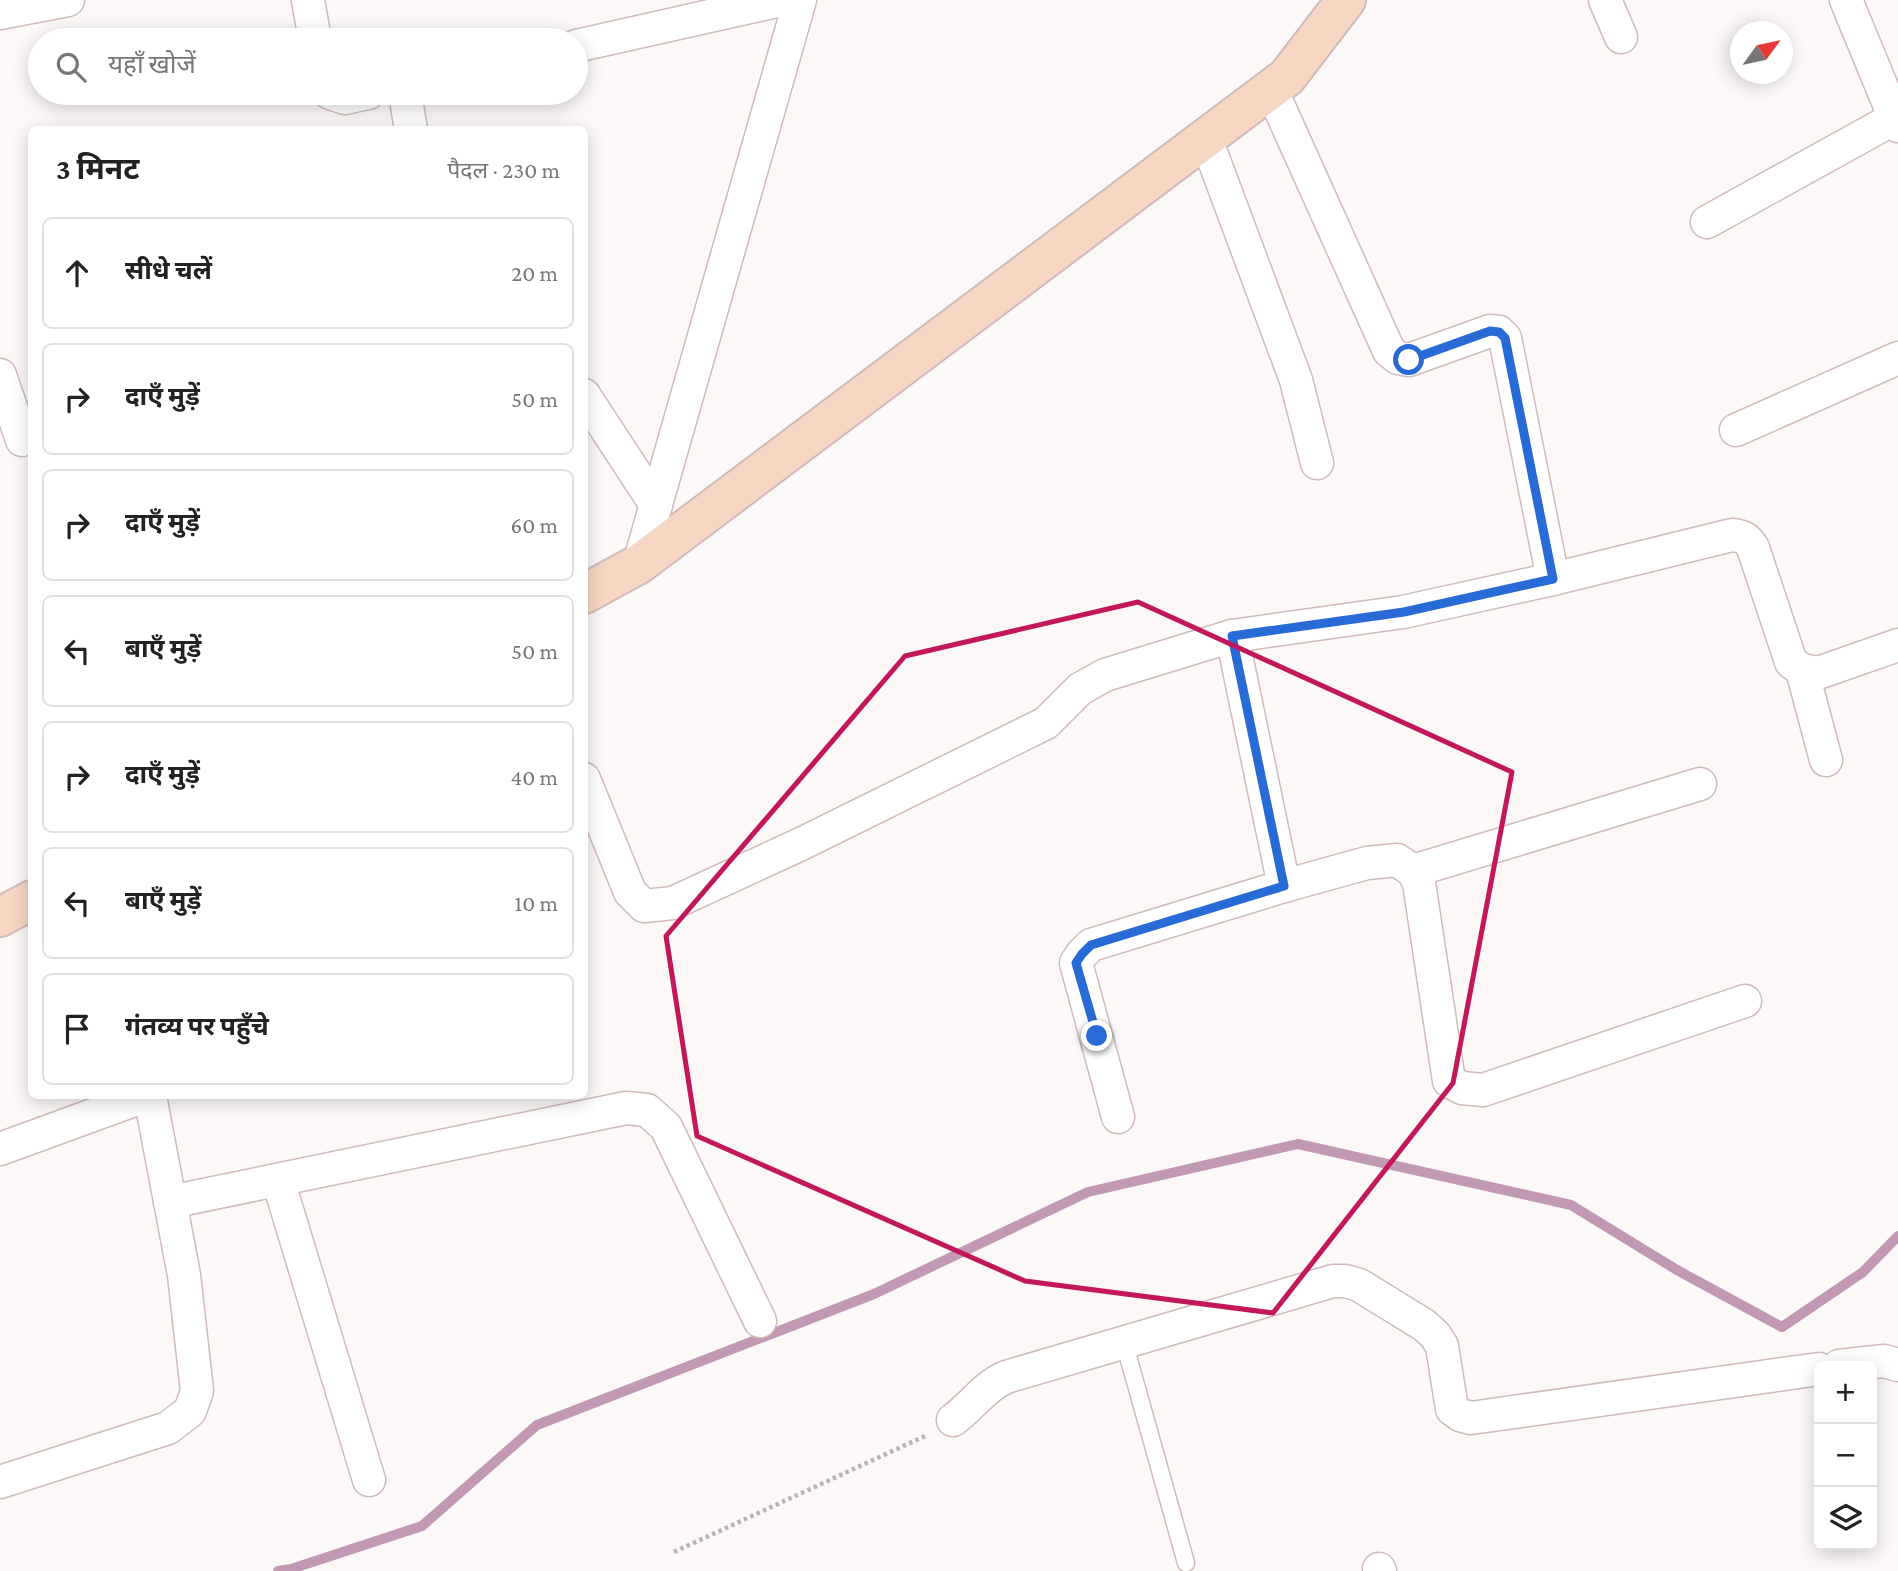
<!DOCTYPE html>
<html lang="hi">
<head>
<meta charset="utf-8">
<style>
  :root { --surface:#fff; --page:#f2f2f2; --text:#222; --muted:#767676; --line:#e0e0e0 }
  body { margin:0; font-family:"Crimson Pro","Noto Sans Devanagari",serif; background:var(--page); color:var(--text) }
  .controls { position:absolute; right:21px; bottom:21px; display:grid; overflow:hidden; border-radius:10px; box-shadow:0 4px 18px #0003 }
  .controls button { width:63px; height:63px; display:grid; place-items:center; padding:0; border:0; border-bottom:2px solid var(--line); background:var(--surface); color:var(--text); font:35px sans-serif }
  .compass { position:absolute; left:1730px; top:21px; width:63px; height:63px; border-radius:50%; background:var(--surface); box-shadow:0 4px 18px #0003; rotate:57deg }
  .stop { position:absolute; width:21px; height:21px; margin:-16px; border:5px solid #286ad6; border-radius:50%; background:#fff }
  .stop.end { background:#286ad6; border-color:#fff; box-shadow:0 2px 7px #0008 }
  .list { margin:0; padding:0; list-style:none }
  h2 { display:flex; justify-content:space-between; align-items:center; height:91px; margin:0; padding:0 28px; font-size:30px }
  h2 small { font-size:23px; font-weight:400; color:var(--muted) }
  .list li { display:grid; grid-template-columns:46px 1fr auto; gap:21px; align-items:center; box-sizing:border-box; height:112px; margin:0 14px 14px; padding:0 14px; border:2px solid var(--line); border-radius:10px }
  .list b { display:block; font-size:26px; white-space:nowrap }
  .list em { font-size:23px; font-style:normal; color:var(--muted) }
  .icon { flex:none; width:38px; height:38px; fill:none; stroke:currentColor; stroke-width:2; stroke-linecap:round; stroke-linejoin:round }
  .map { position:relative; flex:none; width:1898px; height:1571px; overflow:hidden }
  .search { position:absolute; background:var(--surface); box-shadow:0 4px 18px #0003; left:28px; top:28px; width:560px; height:77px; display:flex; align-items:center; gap:18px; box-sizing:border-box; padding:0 24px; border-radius:38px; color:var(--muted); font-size:26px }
  .panel { position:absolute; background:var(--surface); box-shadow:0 4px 18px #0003; left:28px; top:126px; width:560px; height:973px; border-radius:10px }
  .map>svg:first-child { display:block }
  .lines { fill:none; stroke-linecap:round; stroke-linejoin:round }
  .stream { stroke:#c299b4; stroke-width:10 }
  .lane-casing { stroke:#d0bbb9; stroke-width:19 }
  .street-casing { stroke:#d0bbb9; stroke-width:35 }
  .secondary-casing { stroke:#d0bbb9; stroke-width:42 }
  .path { stroke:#b9b4b3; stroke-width:4.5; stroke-dasharray:3.5 3.5; stroke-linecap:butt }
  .lane { stroke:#fff; stroke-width:16 }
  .street { stroke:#fff; stroke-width:32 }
  .secondary { stroke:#f5d7c3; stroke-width:38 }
  .route { stroke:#286ad6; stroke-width:9 }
  .marked { fill:none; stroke:#c2185b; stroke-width:5; stroke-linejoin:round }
</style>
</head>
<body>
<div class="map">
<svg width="1898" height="1571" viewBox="0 0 1898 1571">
  <rect width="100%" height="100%" fill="#fcf8f7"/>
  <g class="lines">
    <polyline class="stream" points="278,1571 291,1569 422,1526 537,1425 874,1294 1088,1192 1298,1144 1571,1205 1677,1270 1782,1327 1863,1272 1898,1236"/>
    <defs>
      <polyline id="lane" points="1124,1342 1186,1563"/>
      <g id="street">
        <polyline points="308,0 315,40"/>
        <polyline points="1605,0 1621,37"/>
        <polyline points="1846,0 1898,126"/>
        <polyline points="0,13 68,0"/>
        <polyline points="576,46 781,0"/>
        <polyline points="1271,89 1389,351 1398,358 1409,360 1490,331 1499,332 1505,338 1553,579"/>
        <polyline points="330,93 345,98 368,93"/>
        <polyline points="405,93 411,130"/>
        <polyline points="1206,139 1296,380 1317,463"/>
        <polyline points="1707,222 1895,118"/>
        <polyline points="0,375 22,440"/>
        <polyline points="584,395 656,505"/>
        <polyline points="1736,430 1898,358"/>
        <polyline points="639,564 800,0"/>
        <polyline points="1802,670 1826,760"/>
        <path d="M 584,779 L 630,892 L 644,906 L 673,903 L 801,844 L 1046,723 L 1080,689 L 1105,675 L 1232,636 L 1403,612 L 1553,579 L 1732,535 C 1743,536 1747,538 1753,548 L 1791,662 L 1802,670 L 1818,673 L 1898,645"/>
        <polyline points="1413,871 1700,784"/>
        <polyline points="1284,886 1367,863 1397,860 1413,871 1419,883 1449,1081 1462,1088 1483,1090 1745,1001"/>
        <polyline points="1118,1117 1076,963 1082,954 1091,945 1284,886 1232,636"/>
        <polyline points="0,1149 145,1096"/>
        <polyline points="278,1180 369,1480"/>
        <polyline points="170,1202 626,1108 647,1110 666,1127 760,1321"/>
        <polyline points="1839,1366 1884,1361 1898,1365"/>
        <path d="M 953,1420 C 972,1406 984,1387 1006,1377 L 1333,1281 L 1345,1281 L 1359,1285 L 1424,1325 L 1435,1335 L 1442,1346 L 1452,1409 L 1460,1415 L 1471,1418 L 1819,1369"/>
        <polyline points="0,1482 168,1428 190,1411 197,1391 184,1275 150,1096"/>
        <polyline points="1379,1569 1380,1571"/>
      </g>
      <g id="secondary">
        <polyline points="584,594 639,564 1287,77 1346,0"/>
        <polyline points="0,917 32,900"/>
      </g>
    </defs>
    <use href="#lane" class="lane-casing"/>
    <use href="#street" class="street-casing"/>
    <use href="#secondary" class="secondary-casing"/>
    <polyline class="path" points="674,1552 925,1436"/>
    <use href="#lane" class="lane"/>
    <use href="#street" class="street"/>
    <use href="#secondary" class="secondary"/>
  </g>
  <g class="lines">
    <polyline class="route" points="1097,1036 1076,963 1082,954 1091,945 1284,886 1232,636 1404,612 1553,579 1505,338 1499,332 1490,331 1409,360"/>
  </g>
  <path class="marked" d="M 1138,602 L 1512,772 L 1453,1083 L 1273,1313 L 1025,1281 L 697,1136 L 666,936 L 905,656 Z"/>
</svg>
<div class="controls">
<button>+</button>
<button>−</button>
<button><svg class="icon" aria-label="layers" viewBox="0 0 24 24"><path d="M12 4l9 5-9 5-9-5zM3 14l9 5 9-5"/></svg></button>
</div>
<svg class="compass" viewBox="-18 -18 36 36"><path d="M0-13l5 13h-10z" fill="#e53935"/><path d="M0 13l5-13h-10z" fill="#767676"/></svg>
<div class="stop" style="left:1409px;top:360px"></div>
<div class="stop end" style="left:1097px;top:1036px"></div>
<div class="search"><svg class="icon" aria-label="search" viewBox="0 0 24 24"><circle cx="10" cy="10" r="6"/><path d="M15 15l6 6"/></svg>यहाँ खोजें</div>
<section class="panel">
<h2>3 मिनट<small>पैदल · 230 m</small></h2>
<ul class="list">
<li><svg class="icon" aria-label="ahead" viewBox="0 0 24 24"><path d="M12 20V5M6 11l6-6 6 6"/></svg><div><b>सीधे चलें</b></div><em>20 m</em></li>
<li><svg class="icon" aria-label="right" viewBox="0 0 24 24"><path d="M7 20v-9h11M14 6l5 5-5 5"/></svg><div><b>दाएँ मुड़ें</b></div><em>50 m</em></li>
<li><svg class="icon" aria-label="right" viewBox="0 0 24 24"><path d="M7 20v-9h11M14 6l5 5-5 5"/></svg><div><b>दाएँ मुड़ें</b></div><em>60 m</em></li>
<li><svg class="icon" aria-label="left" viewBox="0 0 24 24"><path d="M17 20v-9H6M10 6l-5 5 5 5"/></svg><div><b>बाएँ मुड़ें</b></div><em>50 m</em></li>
<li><svg class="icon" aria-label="right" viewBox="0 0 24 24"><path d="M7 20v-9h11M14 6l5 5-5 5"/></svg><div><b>दाएँ मुड़ें</b></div><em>40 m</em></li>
<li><svg class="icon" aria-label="left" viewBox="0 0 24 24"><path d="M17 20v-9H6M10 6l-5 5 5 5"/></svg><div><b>बाएँ मुड़ें</b></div><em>10 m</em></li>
<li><svg class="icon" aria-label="arrive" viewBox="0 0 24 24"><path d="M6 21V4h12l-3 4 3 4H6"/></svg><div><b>गंतव्य पर पहुँचे</b></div></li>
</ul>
</section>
</div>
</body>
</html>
